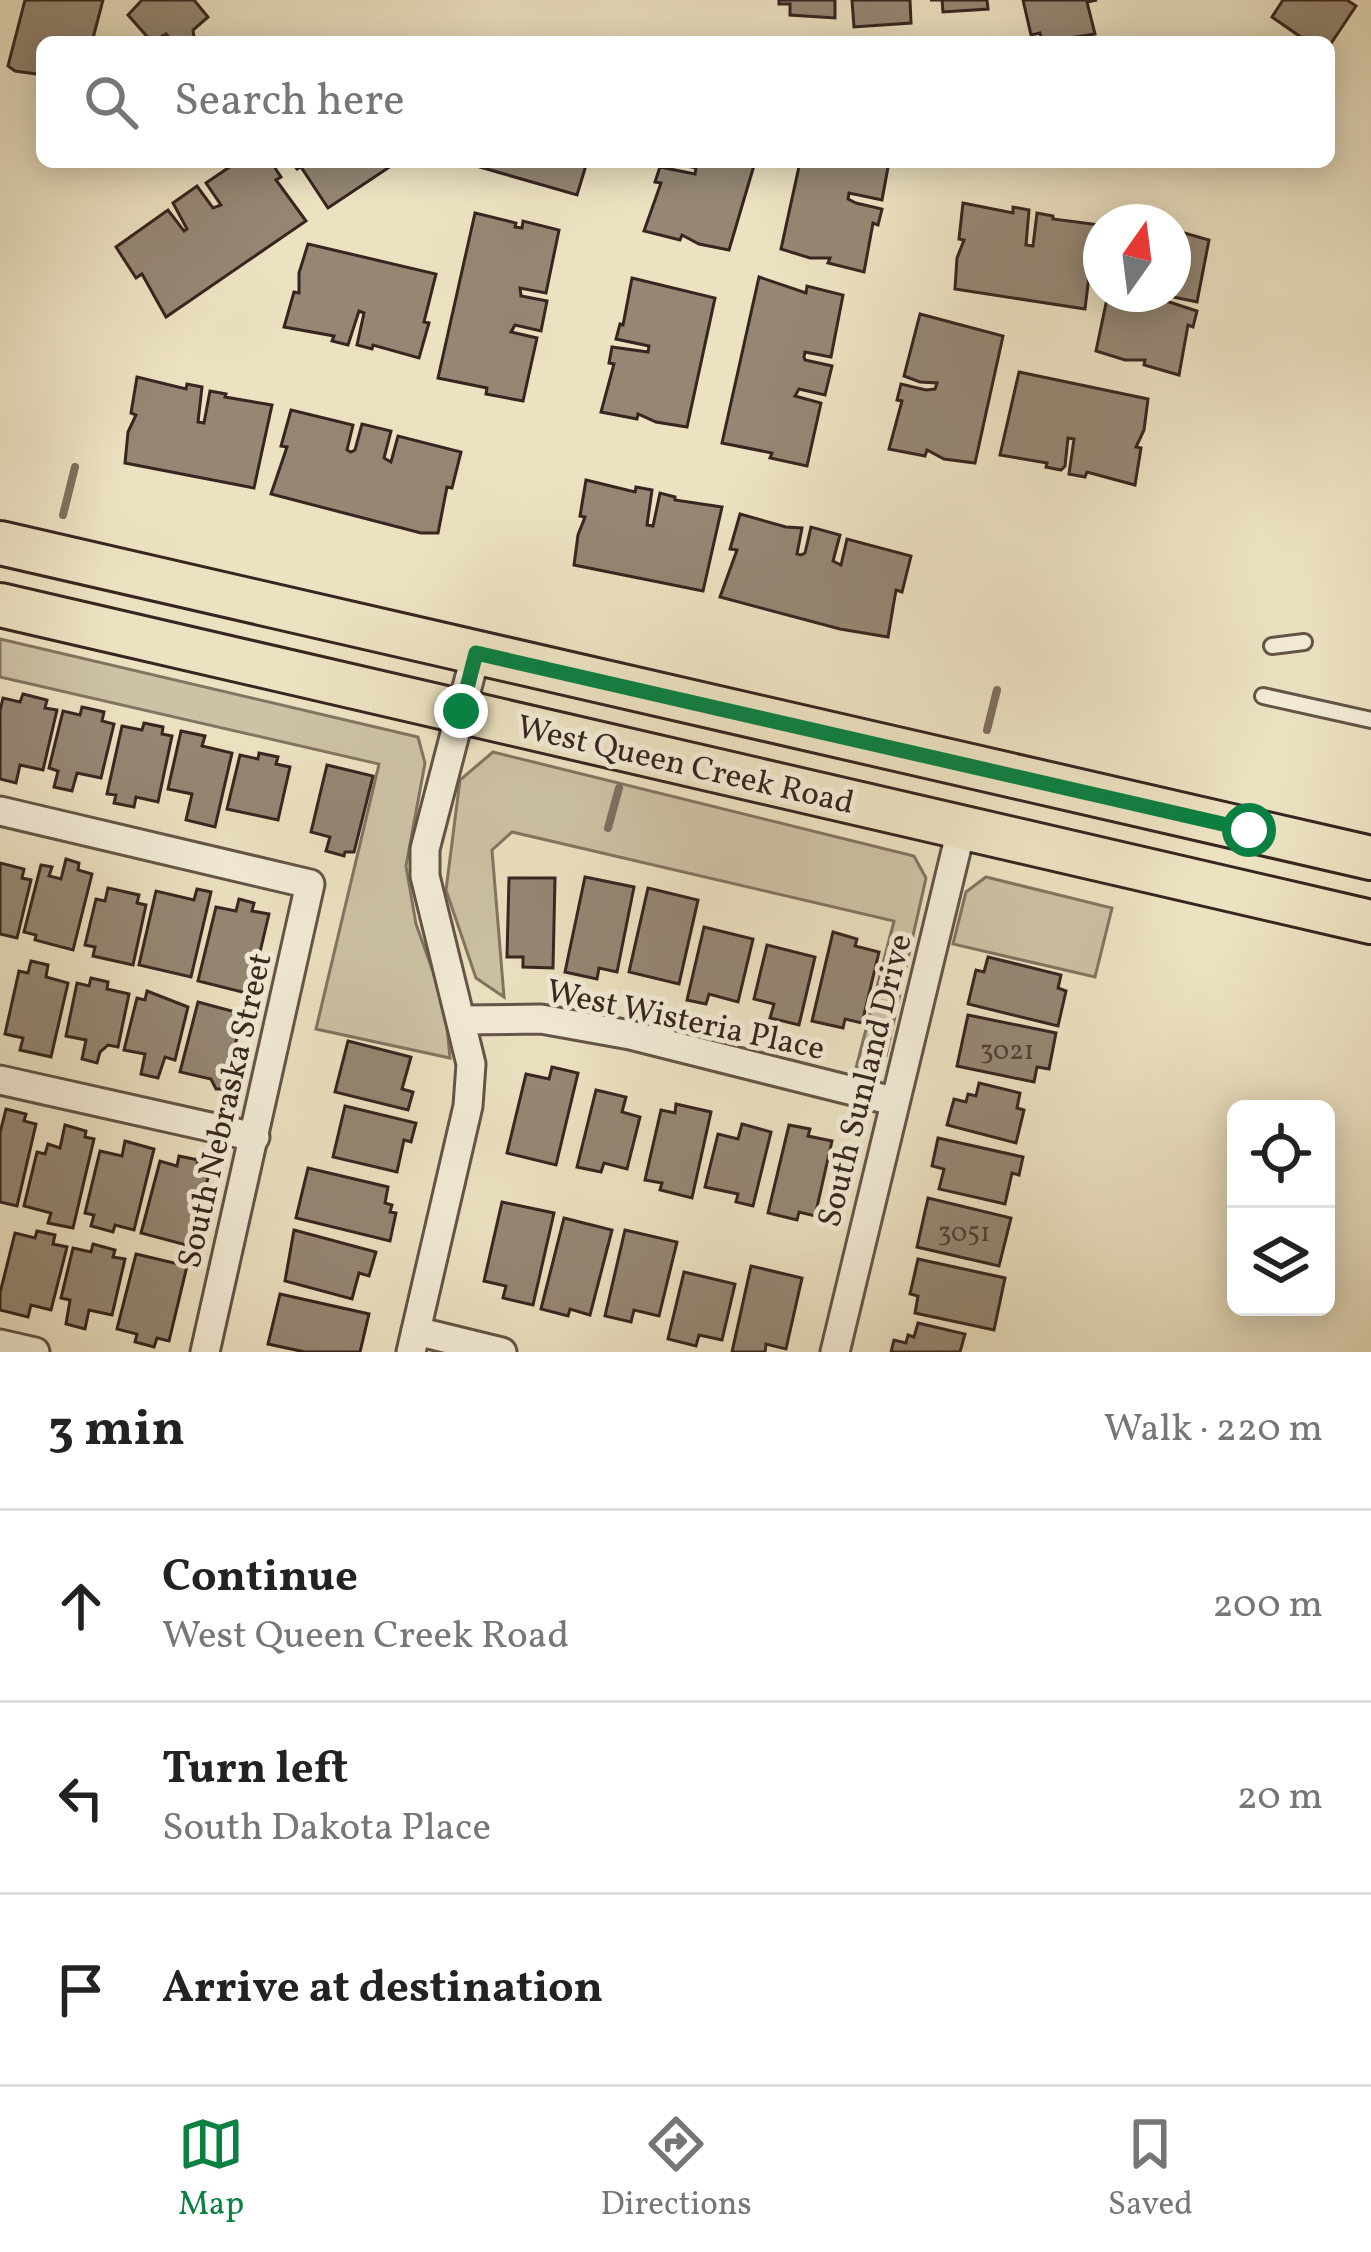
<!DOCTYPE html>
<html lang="en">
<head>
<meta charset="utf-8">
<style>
  :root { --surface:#fff; --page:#f6f6f6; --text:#222; --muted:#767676; --line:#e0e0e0; --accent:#0b8043 }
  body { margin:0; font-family:Vollkorn,serif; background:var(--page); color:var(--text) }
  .controls { position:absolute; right:36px; bottom:36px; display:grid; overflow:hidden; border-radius:18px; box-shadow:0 6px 30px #0003 }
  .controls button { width:108px; height:108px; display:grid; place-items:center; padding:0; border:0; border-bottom:3px solid var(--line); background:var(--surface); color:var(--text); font:60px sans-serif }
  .compass { position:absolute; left:1083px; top:204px; width:108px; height:108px; border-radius:50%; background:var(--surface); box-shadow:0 6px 30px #0003; rotate:14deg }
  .stop { position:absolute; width:36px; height:36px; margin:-27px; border:9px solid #0b8043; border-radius:50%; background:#fff }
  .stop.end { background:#0b8043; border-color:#fff; box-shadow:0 3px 12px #0008 }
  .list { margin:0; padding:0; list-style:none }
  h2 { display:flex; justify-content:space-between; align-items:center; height:156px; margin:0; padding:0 48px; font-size:51px }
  h2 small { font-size:39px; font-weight:400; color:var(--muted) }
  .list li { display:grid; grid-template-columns:78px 1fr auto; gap:36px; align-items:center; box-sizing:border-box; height:192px; padding:0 48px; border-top:3px solid var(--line) }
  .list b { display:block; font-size:45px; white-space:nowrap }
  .list p { margin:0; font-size:39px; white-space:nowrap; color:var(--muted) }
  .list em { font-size:39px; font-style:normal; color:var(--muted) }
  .icon { flex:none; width:66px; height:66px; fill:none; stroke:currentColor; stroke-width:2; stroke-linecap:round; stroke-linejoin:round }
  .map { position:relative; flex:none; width:1371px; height:1352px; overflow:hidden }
  .search { position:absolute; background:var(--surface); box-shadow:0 6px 30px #0003; left:36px; right:36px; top:36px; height:132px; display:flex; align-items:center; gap:30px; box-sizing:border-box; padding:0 42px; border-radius:18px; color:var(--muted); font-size:45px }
  .sheet { height:732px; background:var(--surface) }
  nav { display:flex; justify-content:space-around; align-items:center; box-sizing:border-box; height:168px; border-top:3px solid var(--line); background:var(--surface); font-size:33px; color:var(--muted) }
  nav a { display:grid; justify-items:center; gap:6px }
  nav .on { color:var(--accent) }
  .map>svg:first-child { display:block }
  .green { fill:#cdc2a6; stroke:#827462; stroke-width:3 }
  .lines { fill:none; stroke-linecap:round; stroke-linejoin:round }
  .stream { stroke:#7e7060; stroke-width:8 }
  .building { fill:#958774; stroke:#37251f; stroke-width:3 }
  .service-casing { stroke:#645448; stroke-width:20 }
  .minor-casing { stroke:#645448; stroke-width:33 }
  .primary-casing { stroke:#37251f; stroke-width:48 }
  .service { stroke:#f3ecd7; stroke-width:14 }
  .minor { stroke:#f3ecd7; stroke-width:27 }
  .primary { stroke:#ece2c2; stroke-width:42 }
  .route { stroke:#0b8043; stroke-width:15 }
  .labels { text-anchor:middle; stroke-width:10; stroke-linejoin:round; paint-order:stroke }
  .number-label { font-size:27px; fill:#4e3e34 }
  .street-label { font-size:33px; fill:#37251f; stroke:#f3ecd7 }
</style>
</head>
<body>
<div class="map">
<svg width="1371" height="1352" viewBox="0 0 1371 1352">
  <rect width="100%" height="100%" fill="#ece2c2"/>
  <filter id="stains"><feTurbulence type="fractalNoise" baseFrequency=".00167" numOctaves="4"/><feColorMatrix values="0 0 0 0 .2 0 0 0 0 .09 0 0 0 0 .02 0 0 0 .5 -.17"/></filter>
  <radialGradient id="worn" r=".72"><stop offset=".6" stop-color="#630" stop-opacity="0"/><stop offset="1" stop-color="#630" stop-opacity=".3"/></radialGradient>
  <g class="green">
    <polygon points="0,639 418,737 425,763 406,866 416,924 445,1005 450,1058 316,1029 379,764 0,677"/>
    <polygon points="493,752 914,856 926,878 886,1056 856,1068 894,921 512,832 492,850 504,997 476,978 446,890 460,780"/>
    <polygon points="986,877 1112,908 1095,977 953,944 966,892"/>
  </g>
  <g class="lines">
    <g class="stream">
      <polyline points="63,515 75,467"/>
      <polyline points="987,730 997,690"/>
      <polyline points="608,828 619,788"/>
    </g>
  </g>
  <g class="building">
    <polygon points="25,0 103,0 92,42 42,42 37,74 15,71 8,66"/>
    <polygon points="142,0 194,0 208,17 193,30 194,37 189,42 173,42 166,34 152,42 128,15"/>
    <polygon points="779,0 835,0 835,18 790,15 790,4 779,4"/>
    <polygon points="852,0 910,0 911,23 854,27"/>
    <polygon points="930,0 987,0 988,9 943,12 942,0"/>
    <polygon points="1023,0 1097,0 1087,2 1095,34 1042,42 1040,33 1031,35"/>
    <polygon points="1283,0 1347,0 1356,6 1330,45 1320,38 1308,42 1272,17"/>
    <polygon points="237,162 271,162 281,177 276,180 306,221 166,317 142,274 136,278 116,247 168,210 184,231 187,229 173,203 197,186 213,208 221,205 206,183"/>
    <polygon points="292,162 397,162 328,208 301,167 297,169"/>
    <polygon points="587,162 577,195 466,163 466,162"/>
    <polygon points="755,162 729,250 699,244 682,235 680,240 644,231 661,183 655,182 660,167 695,174 696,168 668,162"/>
    <polygon points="800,162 889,162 882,200 849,193 848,199 856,203 882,209 878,225 873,223 864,272 828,263 830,258 810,258 781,249"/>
    <polygon points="963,203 1013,213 1013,207 1029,210 1026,245 1033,246 1037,213 1053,216 1053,219 1100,225 1096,261 1091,260 1085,309 955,289 957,258 964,240 959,239"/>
    <polygon points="475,213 516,223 515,227 522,228 523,221 559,230 546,293 520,288 521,296 547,301 541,331 515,325 511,332 537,338 523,401 486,394 487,388 438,378"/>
    <polygon points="1174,230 1209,240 1197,302 1164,295 1163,300 1197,311 1193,327 1188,325 1179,375 1144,365 1145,360 1125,360 1096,351 1108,294 1173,294"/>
    <polygon points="308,244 436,274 424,322 429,323 419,358 373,345 372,349 357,345 364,313 359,311 348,345 332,341 334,336 284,327 294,292 299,293 299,273"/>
    <polygon points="759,277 806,293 807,286 843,295 831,357 805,352 804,357 805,360 832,366 825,395 799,389 795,396 821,403 807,466 770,458 772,453 722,443"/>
    <polygon points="632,278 715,298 687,427 656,422 638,414 637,419 601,412 614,364 609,363 612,347 648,352 649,346 616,339 620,324 623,325"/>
    <polygon points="920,314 1003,336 975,463 944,459 927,450 925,456 889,449 902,401 897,400 901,384 926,390 935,389 937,383 920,382 904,376"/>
    <polygon points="1019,372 1148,399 1144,430 1136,447 1141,448 1135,485 1087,472 1085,477 1069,474 1074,439 1068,438 1065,466 1061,470 1046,467 1047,463 1000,455"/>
    <polygon points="137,377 186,389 187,384 202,387 198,422 204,423 210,391 226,394 225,397 272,405 254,488 125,463 128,432 136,415 131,413"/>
    <polygon points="291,410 353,425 347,450 351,452 355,450 362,424 391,431 384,458 391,462 398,436 461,452 452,488 447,487 438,533 421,533 271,494 287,447 281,446"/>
    <polygon points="586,480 635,492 636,487 652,490 647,525 653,526 660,493 675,497 675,500 722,507 703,591 574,565 578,535 585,517 580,516"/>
    <polygon points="740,514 786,527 802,528 797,554 801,555 805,553 811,527 840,535 833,561 841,565 847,539 911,556 902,592 896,590 888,637 840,629 720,597 737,550 730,549"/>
    <polygon points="23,694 47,700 45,708 57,710 43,770 20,765 16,783 0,779 0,711 3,698 20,702"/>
    <polygon points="82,707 104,712 102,721 114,724 101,778 77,773 72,791 54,787 58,771 49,768 63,711 80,715"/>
    <polygon points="144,723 163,727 162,734 172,736 158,802 136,797 134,807 114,803 116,795 107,794 122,726 142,730"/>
    <polygon points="181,731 205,736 202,746 232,753 215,827 186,820 192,794 168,789"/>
    <polygon points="259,753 278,757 276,764 290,767 278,820 227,809 240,755 258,759"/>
    <polygon points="327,765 373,776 354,852 345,852 344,856 326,851 330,837 311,832"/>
    <polygon points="66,859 79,863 78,870 92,874 73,950 35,940 36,935 24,932 41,865 52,867 49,876 61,879"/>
    <polygon points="0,863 24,869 22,878 31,880 17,938 0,934"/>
    <polygon points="585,877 634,887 617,972 599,968 597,979 565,972"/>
    <polygon points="509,878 555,878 553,968 523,967 523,957 507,957"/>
    <polygon points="108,888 139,895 137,903 146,905 133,965 93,956 95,947 85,945 96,899 105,901"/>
    <polygon points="648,888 698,900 679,984 629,972"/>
    <polygon points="197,889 211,892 191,977 139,965 156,891 194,900"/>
    <polygon points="239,899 254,903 252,911 269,914 250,994 198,981 216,907 236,911"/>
    <polygon points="704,927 753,939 738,1002 709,994 706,1004 687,1000"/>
    <polygon points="833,932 857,939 855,946 879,952 862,1023 845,1019 843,1028 812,1021"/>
    <polygon points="767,945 815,957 799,1025 770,1018 774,1004 754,999"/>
    <polygon points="988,957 1061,975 1058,988 1066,991 1058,1026 968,1004 976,970 984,972"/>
    <polygon points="31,961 48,965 46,977 68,983 51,1057 20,1050 23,1038 5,1034 19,971 28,973"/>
    <polygon points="91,978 108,982 107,989 129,994 118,1047 108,1045 100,1052 97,1063 82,1059 86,1040 66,1036 77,983 89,986"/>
    <polygon points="147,991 188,1007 175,1060 165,1057 158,1078 141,1074 145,1054 124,1050 137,998 145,1000"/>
    <polygon points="198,1002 243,1014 228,1073 229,1089 216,1089 211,1079 180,1072"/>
    <polygon points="968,1015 1056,1033 1049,1069 1037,1067 1034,1082 957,1066"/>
    <polygon points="348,1041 411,1057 402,1089 413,1092 408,1110 335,1092"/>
    <polygon points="552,1067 578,1073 556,1165 507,1153 526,1074 549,1079"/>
    <polygon points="979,1083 1020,1093 1017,1108 1024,1110 1016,1143 947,1125 954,1099 966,1102 968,1094 976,1096"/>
    <polygon points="596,1090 626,1097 622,1112 640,1117 627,1169 604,1163 601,1172 577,1167"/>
    <polygon points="676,1104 711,1112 692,1198 660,1190 662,1183 645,1180 661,1110 675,1113"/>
    <polygon points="345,1106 416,1123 411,1142 404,1140 397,1172 333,1157"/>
    <polygon points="6,1109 26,1114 24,1121 36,1124 17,1206 0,1202 0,1133"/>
    <polygon points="742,1124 771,1132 753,1206 736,1202 738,1194 705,1187 718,1134 738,1139"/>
    <polygon points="65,1125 86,1131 85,1137 94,1139 73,1228 48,1223 51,1213 24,1206 37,1152 45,1154 48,1144 60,1148"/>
    <polygon points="789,1125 810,1129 808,1136 832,1141 815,1216 799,1212 797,1220 768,1213"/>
    <polygon points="938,1138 1023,1157 1019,1175 1012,1173 1005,1204 939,1189 944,1169 932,1166"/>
    <polygon points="125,1141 154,1149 134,1230 115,1225 113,1232 91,1226 94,1215 85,1213 100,1151 122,1156"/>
    <polygon points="179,1156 198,1160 196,1170 209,1174 190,1246 141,1233 160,1161 177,1166"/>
    <polygon points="308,1168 388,1187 385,1203 392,1205 390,1212 396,1213 390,1241 296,1218"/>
    <polygon points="928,1198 1011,1218 999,1266 917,1247"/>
    <polygon points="502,1202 554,1213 533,1305 503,1298 506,1286 484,1281"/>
    <polygon points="564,1218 612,1230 590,1315 570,1309 568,1316 541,1309"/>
    <polygon points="294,1230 376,1252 369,1276 359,1273 352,1299 285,1281"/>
    <polygon points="625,1230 677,1242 659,1316 634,1310 631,1322 605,1316"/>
    <polygon points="37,1231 55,1235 53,1244 67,1247 51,1310 31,1305 28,1317 0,1310 0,1293 15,1233 35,1238"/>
    <polygon points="93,1244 115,1250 113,1257 125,1259 112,1315 89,1310 85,1329 66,1324 70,1300 61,1298 73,1248 91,1252"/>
    <polygon points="136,1254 187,1266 169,1341 157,1338 154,1347 135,1342 137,1334 117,1329"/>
    <polygon points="918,1259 1005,1278 994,1330 915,1313 918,1296 910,1294"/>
    <polygon points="751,1266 802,1278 786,1349 766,1344 765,1352 732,1352"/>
    <polygon points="684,1272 735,1284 722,1340 699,1335 696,1346 668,1339"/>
    <polygon points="280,1294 369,1314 360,1352 305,1352 268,1344"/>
    <polygon points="918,1323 965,1334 960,1352 891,1352 894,1340 906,1343 908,1335 914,1337"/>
  </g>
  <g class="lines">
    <defs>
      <g id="service">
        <polyline points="1272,646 1304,642"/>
        <polyline points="1263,696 1371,720"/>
      </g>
      <g id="minor">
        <polyline points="0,811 310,884 205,1352"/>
        <polyline points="462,1020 541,1019 630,1035 893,1101"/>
        <polyline points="0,1080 255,1137"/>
        <polyline points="416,1331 502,1352"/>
        <polyline points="0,1344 35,1352"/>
        <polyline points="411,1352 468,1106 471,1064 425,876 425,849 476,653"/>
        <polyline points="835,1352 962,826"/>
      </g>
      <g id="primary">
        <polyline points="0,543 1371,858"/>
        <polyline points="0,605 1371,922"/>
      </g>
    </defs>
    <use href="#service" class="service-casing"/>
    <use href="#minor" class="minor-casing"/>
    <use href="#primary" class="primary-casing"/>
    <use href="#service" class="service"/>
    <use href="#minor" class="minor"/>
    <use href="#primary" class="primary"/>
  </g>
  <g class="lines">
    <polyline class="route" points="461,711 476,653 1249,830"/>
  </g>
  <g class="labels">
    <g class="number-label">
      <text x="1007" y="1059">3021</text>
      <text x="964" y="1241">3051</text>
    </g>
    <g class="street-label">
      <text transform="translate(686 763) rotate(13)" y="12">West Queen Creek Road</text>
      <text transform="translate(686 1018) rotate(12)" y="12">West Wisteria Place</text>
      <text transform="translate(863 1080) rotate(-76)" y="12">South Sunland Drive</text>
      <text transform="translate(223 1110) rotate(-77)" y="12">South Nebraska Street</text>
    </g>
  </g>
  <rect width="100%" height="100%" filter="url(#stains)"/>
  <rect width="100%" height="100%" fill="url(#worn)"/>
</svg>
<div class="controls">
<button><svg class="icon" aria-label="locate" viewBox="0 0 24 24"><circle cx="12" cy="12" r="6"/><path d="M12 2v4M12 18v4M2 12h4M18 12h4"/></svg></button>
<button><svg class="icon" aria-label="layers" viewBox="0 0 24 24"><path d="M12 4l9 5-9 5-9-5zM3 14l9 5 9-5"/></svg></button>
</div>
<svg class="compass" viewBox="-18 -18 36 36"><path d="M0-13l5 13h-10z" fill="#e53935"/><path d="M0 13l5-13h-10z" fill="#767676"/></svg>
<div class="stop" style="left:1249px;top:830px"></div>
<div class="stop end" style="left:461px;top:711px"></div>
<div class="search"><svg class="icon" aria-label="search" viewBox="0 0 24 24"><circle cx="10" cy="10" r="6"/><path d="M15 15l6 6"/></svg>Search here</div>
</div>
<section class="sheet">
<h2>3 min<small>Walk · 220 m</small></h2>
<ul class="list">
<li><svg class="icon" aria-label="ahead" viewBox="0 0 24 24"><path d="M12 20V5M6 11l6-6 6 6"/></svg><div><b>Continue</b><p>West Queen Creek Road</p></div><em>200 m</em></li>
<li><svg class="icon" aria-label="left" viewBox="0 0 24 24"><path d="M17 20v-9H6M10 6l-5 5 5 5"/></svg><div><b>Turn left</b><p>South Dakota Place</p></div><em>20 m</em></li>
<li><svg class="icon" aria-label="arrive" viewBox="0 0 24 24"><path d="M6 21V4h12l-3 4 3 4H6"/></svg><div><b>Arrive at destination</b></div></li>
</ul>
</section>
<nav>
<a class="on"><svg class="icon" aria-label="map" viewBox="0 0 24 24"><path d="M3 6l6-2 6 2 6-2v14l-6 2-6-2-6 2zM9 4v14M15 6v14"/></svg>Map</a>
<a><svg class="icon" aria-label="directions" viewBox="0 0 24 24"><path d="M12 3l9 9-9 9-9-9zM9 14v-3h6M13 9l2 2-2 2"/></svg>Directions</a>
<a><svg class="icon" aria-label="saved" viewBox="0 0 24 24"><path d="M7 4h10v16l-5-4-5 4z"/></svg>Saved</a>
</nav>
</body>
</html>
